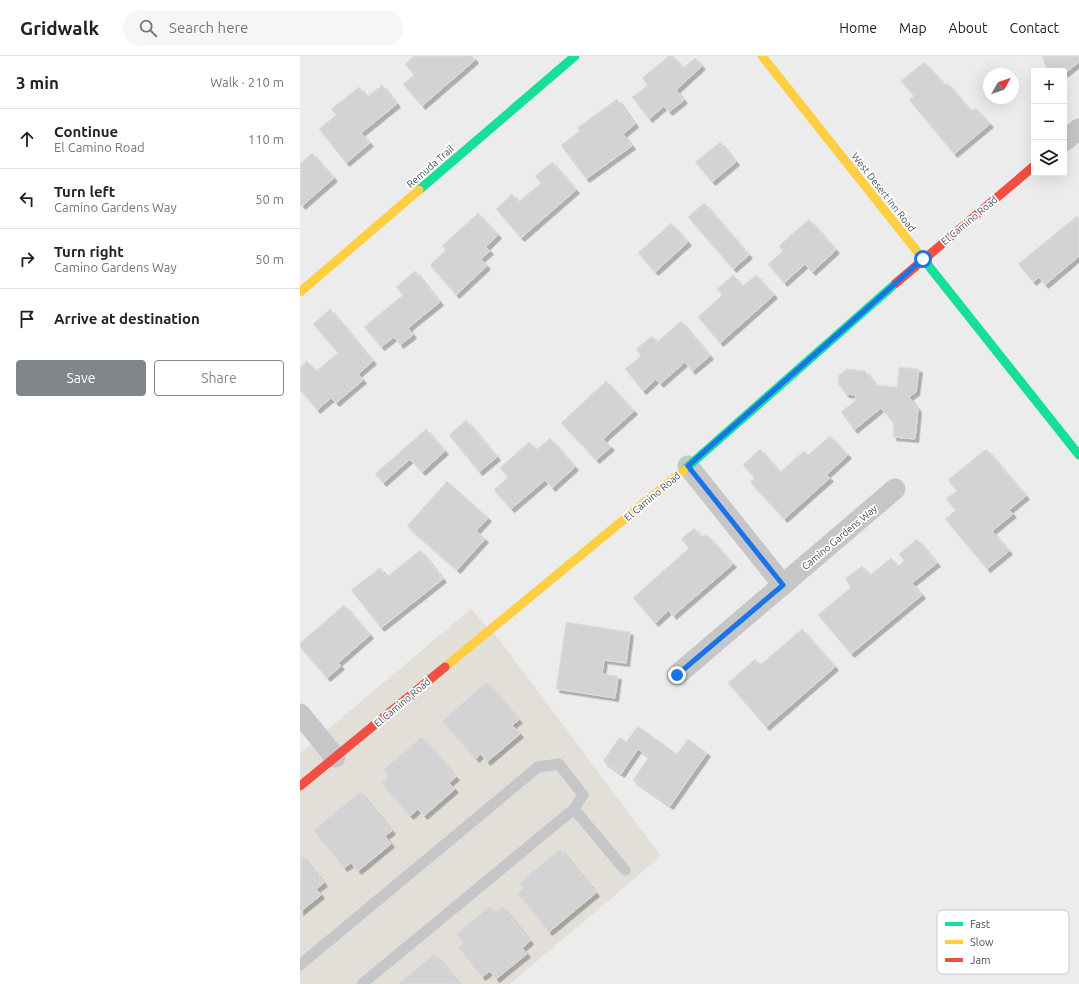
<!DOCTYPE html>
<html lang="en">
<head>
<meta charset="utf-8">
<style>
  :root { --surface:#fff; --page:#f6f6f6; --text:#222; --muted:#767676; --line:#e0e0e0; --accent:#80868a }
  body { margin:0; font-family:Ubuntu,sans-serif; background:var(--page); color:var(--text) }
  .controls { position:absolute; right:12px; top:12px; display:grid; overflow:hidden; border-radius:4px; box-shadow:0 4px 16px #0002 }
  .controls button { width:36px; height:36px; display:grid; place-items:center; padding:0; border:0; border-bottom:1px solid var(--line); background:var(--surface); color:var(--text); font:20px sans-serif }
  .compass { position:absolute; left:683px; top:12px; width:36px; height:36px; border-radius:50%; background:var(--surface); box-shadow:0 4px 16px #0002; rotate:50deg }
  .stop { position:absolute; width:12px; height:12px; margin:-9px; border:3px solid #1a73e8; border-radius:50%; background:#fff }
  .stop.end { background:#1a73e8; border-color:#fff; box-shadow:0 1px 4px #0008 }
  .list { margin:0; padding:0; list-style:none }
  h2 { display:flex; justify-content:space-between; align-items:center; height:52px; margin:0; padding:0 16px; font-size:17px }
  h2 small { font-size:13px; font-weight:400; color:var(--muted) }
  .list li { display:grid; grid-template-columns:26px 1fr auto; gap:12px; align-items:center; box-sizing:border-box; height:60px; padding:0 16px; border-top:1px solid var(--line) }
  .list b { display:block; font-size:15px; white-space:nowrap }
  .list p { margin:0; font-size:13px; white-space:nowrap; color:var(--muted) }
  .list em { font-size:13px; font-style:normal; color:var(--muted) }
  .actions { display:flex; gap:8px; padding:12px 16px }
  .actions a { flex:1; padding:9px 0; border:1px solid var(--accent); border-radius:4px; text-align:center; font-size:14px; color:var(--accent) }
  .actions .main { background:var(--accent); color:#fff }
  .icon { flex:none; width:22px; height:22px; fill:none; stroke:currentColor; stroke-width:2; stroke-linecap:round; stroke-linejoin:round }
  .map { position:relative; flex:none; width:779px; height:928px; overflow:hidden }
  header { display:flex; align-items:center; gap:24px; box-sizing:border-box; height:56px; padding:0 20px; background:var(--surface); border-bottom:1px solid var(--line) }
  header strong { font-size:19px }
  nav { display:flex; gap:22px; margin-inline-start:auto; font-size:14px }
  .search { width:280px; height:36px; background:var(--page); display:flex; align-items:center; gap:10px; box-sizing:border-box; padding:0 14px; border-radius:22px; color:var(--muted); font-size:15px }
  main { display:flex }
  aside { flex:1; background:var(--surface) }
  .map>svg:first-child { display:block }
  .commercial { fill:#e2dfd9 }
  .building { fill:#d3d3d5; stroke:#dededf; filter:url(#shadow) }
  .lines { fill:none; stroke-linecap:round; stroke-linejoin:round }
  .lane { stroke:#c4c6c7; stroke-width:11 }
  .street { stroke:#c4c6c7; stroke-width:21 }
  .fast { stroke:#16e098; stroke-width:9 }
  .slow { stroke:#ffcf43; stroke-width:9 }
  .jam { stroke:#f24e42; stroke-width:9 }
  .route { stroke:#1a73e8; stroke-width:5 }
  .labels { text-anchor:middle; stroke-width:3.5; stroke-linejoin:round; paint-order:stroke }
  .street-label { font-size:10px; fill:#464f56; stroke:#fff }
  .key { fill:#fff; stroke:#c8cacc; stroke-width:1 }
  .key-label { font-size:11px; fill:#464f56 }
</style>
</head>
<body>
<header>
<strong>Gridwalk</strong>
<div class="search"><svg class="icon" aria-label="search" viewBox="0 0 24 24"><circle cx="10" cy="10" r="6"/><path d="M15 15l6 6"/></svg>Search here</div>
<nav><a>Home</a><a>Map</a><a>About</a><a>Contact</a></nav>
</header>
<main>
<aside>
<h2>3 min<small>Walk · 210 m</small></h2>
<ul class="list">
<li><svg class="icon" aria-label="ahead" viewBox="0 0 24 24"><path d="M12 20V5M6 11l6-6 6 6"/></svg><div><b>Continue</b><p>El Camino Road</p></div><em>110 m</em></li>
<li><svg class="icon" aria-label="left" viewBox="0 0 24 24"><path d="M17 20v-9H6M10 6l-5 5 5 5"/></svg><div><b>Turn left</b><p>Camino Gardens Way</p></div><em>50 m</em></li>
<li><svg class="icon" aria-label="right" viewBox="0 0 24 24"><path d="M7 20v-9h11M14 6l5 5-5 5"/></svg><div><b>Turn right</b><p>Camino Gardens Way</p></div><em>50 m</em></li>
<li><svg class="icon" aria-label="arrive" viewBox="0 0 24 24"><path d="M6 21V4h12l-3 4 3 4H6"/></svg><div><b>Arrive at destination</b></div></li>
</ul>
<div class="actions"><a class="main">Save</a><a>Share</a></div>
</aside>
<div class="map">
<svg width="779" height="928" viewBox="0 0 779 928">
  <defs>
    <filter id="shadow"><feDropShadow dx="3.5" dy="3.5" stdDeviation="0" flood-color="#0004"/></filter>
  </defs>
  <rect width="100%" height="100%" fill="#edecec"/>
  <polygon class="commercial" points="171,553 202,587 361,800 210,928 0,928 0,697"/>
  <g class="building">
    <polygon points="114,0 172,0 175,4 122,50 103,28 114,19 105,8"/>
    <polygon points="369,0 373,0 383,12 395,2 402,10 376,34 384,44 369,56 364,50 349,63 332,41 348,29 342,22"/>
    <polygon points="742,0 779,0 779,6 764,18 764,15 748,15"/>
    <polygon points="624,6 645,29 647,27 671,55 675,52 690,68 654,98 609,44 614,40 601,25"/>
    <polygon points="82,29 97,48 61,77 70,87 46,107 19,73 36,59 31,53 59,31 67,41"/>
    <polygon points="317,43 335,68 323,78 332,90 286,123 261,89 280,75 277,72"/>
    <polygon points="420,86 436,106 412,126 395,106"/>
    <polygon points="12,97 34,122 2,150 0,148 0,108"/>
    <polygon points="252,106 276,134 221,182 196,153 212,138 218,146 241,127 235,120"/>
    <polygon points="404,147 449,199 433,213 388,161"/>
    <polygon points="178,157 198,179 186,191 190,195 181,203 187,210 156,239 130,209 146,194 142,190"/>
    <polygon points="777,160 779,162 779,200 745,229 739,221 733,226 718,208"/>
    <polygon points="509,163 536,194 512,216 505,208 484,227 468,208 483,195 479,190"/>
    <polygon points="371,167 388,186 355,216 338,197"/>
    <polygon points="115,215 140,246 108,272 113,279 100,289 94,281 81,291 64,271 103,239 96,231"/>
    <polygon points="433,219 443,230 456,219 474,239 420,287 398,261 422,239 417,233"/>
    <polygon points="30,253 73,305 58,318 63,324 36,347 31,342 17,354 0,334 0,311 7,305 16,315 38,297 13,268"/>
    <polygon points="381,265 410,300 392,315 385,306 360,328 356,323 343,335 325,313 341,300 336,293 352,280 357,286"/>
    <polygon points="599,311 619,313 616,336 609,341 618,353 615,383 593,381 594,368 581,352 554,374 541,356 555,345 556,339 546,338 538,328 539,319 547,313 565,315 576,329 597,331"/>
    <polygon points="306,325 334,355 303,383 311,391 296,404 261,367"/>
    <polygon points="166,364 197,401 179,416 149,379"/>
    <polygon points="126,373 145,395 122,416 110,403 83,427 75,418"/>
    <polygon points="530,380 548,399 526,419 530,422 484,463 450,426 455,422 443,409 460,393 480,416 504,395 508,399"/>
    <polygon points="250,382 275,411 252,432 245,424 211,453 194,434 208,421 200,412 229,386 236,394"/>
    <polygon points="686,393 726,440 709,454 713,458 692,475 709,495 687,513 645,463 656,454 646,443 657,435 648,424"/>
    <polygon points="147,425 188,462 176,475 185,483 157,514 107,470"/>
    <polygon points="394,472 402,481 406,478 433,508 373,560 369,554 355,567 333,542 389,492 381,483"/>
    <polygon points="617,483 637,507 612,527 622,539 551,598 518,559 551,531 545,523 562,510 570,519 591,502 598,510 604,505 599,498"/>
    <polygon points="120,494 143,523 81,572 51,534 80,512 87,521"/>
    <polygon points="44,549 70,579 38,607 41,610 27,622 0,591 0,587"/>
    <polygon points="266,566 330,576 326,607 304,604 302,618 318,620 315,642 256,633"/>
    <polygon points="502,573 535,611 466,671 428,627 455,603 460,609"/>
    <polygon points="186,626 219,664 212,669 220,678 187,706 181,698 176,703 142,665"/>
    <polygon points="338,670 377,698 388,683 407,697 370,750 333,724 349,701 338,693 321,718 303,705 320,681 326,686"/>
    <polygon points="121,681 156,721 149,727 155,733 124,760 118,753 110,760 81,727 88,721 83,714"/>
    <polygon points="60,736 92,775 85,780 91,788 58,815 51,807 44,812 13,774"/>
    <polygon points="260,793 296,837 249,876 217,837 223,832 219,827"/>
    <polygon points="1,799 24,827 16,833 21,839 0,856"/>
    <polygon points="190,850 195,856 202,850 230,885 222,892 227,898 196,923 190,915 182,921 158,891 163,887 156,878"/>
    <polygon points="134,898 160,928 98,928"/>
  </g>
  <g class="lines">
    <g class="lane">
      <polyline points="0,909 238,711 259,708 283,739 274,753"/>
      <polyline points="62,928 274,753 325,814"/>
    </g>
    <g class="street">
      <polyline points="764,85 779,73"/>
      <polyline points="388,410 483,529"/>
      <polyline points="377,619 595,433"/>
      <polyline points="0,658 35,701"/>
    </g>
    <g class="fast">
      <polyline points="119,134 275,0"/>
      <polyline points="620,199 779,399"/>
      <polyline points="384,414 596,227"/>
    </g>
    <g class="slow">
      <polyline points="462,0 620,199"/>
      <polyline points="0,236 119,134"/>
      <polyline points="145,611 384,414"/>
    </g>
    <g class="jam">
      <polyline points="596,227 734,110"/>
      <polyline points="0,730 145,611"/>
    </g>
  </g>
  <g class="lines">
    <polyline class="route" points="377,619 483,529 388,410 623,203"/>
  </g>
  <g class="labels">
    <g class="street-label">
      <text transform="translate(130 110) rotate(-41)" y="4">Remuda Trail</text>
      <text transform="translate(584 136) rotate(52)" y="4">West Desert Inn Road</text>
      <text transform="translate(669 164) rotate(-40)" y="4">El Camino Road</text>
      <text transform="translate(352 440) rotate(-40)" y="4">El Camino Road</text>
      <text transform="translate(539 481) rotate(-40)" y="4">Camino Gardens Way</text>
      <text transform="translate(102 646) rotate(-40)" y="4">El Camino Road</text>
    </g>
  </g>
  <rect x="637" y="854" width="132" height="64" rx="6" class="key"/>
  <rect x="645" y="866" width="18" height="4" fill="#16e098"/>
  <rect x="645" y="884" width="18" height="4" fill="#ffcf43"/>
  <rect x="645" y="902" width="18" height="4" fill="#f24e42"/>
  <g class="key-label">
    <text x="670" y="872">Fast</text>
    <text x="670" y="890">Slow</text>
    <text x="670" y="908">Jam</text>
  </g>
</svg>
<div class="controls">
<button>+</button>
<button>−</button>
<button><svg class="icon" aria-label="layers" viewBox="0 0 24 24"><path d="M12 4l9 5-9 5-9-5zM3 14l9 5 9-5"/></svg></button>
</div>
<svg class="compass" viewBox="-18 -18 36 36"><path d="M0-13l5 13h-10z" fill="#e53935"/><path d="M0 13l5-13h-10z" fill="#767676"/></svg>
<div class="stop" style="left:623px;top:203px"></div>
<div class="stop end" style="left:377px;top:619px"></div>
</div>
</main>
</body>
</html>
